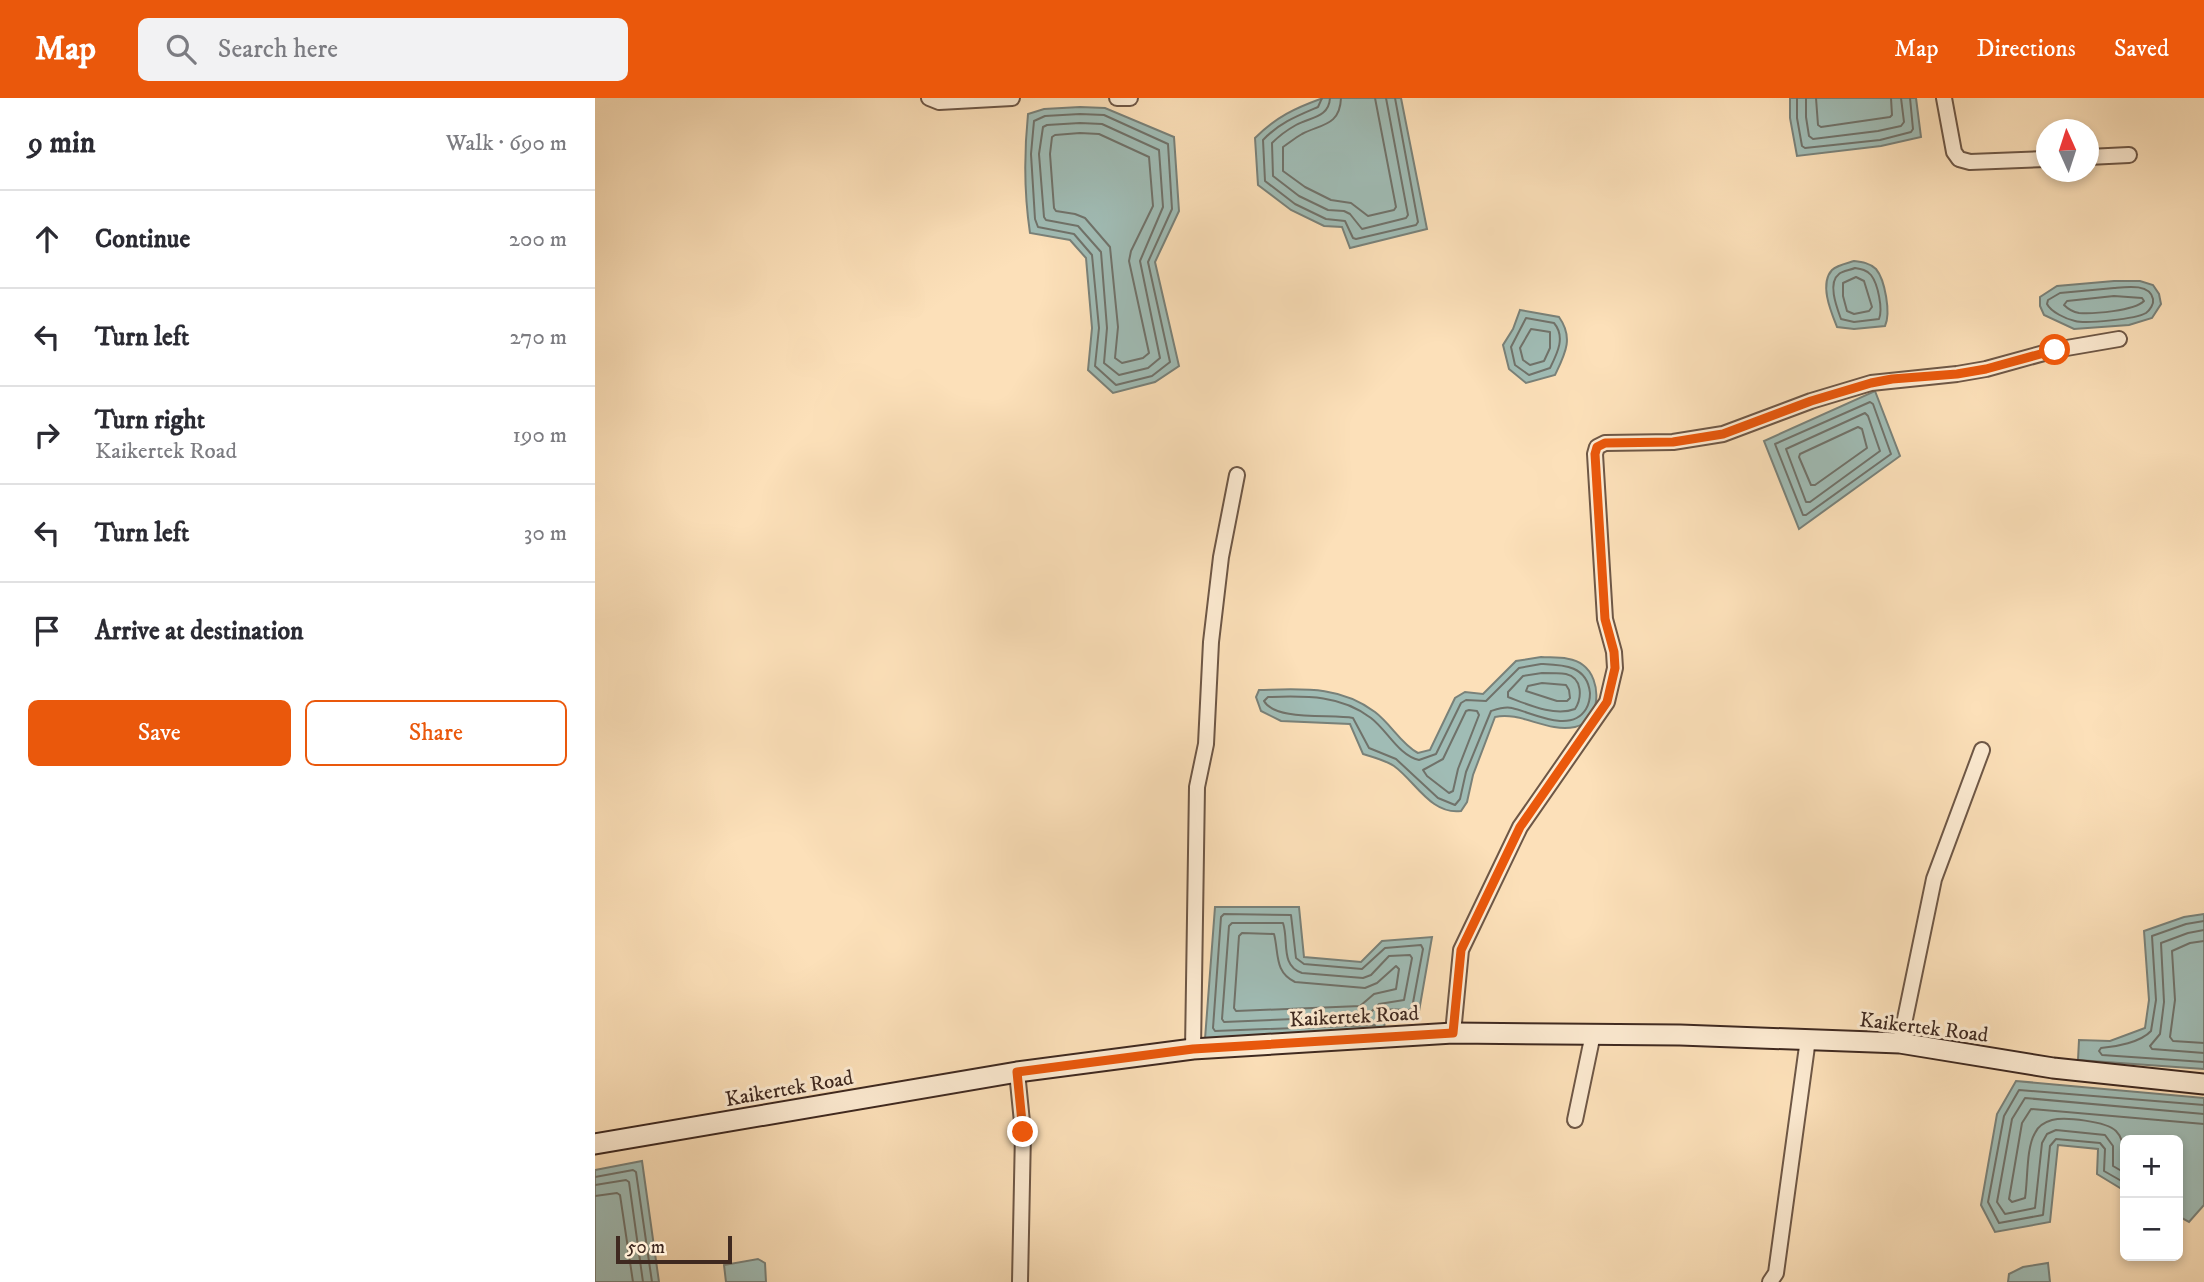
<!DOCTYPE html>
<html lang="en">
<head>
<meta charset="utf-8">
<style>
  :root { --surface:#fff; --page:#f2f2f3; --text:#2b2b33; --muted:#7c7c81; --line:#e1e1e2; --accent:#ea580c }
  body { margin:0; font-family:"IM FELL DW Pica",serif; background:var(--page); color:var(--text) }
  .controls { position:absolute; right:21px; bottom:21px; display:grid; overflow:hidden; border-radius:10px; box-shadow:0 4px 10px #0003 }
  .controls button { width:63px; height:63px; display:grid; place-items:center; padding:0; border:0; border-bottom:2px solid var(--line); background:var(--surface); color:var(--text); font:35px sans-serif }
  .compass { position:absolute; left:1441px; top:21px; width:63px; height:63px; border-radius:50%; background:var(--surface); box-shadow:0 4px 10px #0003; rotate:357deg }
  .scale { position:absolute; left:21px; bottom:18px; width:116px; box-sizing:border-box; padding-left:7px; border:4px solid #3f2920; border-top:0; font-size:19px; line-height:24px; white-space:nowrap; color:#3f2920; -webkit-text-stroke:5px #fdebd2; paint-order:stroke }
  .stop { position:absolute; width:21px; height:21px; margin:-16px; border:5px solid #ea580c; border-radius:50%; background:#fff }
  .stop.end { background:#ea580c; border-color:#fff; box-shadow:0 2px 7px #0008 }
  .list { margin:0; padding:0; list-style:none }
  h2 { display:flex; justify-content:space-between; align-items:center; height:91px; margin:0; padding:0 28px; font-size:30px }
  h2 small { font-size:23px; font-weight:400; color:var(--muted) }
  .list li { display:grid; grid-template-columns:46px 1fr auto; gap:21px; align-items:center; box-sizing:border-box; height:98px; padding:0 28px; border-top:2px solid var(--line) }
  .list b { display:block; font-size:26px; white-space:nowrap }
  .list p { margin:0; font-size:23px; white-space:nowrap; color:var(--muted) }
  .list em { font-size:23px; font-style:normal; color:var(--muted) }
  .actions { display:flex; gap:14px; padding:21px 28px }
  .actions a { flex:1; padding:16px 0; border:2px solid var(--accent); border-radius:10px; text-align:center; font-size:24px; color:var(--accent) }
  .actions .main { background:var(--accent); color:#fff }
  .icon { flex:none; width:38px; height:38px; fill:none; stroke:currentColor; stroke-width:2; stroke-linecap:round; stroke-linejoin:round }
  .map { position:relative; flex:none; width:1609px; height:1184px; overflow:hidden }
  header { display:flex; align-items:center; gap:42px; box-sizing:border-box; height:98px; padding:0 35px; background:var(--accent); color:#fff }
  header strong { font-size:33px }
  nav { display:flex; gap:38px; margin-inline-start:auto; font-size:24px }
  .search { width:490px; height:63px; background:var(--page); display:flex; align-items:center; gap:18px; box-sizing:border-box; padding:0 24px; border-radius:10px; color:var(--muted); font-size:26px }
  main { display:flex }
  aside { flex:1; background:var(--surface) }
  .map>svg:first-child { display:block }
  .water { fill:#a0bcb5; stroke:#798179; stroke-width:2 }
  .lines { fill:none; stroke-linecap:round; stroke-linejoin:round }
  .shore { stroke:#70726a; stroke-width:2 }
  .minor-casing { stroke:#6e5746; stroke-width:18 }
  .secondary-casing { stroke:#3f2920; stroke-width:23 }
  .minor { stroke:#fdebd2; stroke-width:14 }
  .secondary { stroke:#fdebd2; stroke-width:19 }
  .route { stroke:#ea580c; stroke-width:9 }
  .labels { text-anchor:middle; stroke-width:6; stroke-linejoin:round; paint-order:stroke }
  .street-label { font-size:21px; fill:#3f2920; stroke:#fdebd2 }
</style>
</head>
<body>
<header>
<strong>Map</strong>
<div class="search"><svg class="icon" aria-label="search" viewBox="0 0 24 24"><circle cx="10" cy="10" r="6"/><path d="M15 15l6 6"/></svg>Search here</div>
<nav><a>Map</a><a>Directions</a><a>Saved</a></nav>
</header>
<main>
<aside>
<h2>9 min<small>Walk · 690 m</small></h2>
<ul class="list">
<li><svg class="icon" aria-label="ahead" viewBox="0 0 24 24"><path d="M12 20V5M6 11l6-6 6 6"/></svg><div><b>Continue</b></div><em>200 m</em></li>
<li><svg class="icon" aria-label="left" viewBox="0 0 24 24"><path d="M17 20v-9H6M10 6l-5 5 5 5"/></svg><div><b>Turn left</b></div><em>270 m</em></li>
<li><svg class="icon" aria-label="right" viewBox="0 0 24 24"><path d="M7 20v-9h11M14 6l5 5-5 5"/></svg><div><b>Turn right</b><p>Kaikertek Road</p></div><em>190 m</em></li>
<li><svg class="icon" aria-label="left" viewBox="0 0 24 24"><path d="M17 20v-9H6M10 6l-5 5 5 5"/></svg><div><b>Turn left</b></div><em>30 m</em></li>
<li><svg class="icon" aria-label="arrive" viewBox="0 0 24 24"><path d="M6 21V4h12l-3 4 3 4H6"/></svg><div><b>Arrive at destination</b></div></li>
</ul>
<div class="actions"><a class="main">Save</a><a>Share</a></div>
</aside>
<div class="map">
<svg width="1609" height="1184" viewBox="0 0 1609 1184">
  <rect width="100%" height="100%" fill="#fce0b9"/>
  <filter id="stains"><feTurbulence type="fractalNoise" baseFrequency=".00286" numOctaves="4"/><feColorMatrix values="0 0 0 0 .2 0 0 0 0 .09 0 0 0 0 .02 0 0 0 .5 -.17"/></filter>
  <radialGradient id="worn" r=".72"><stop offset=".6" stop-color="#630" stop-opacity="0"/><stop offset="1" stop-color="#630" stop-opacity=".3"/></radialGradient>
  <g class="water">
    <path d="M 728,0 L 806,0 L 832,131 L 755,150 L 747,129 L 729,128 L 696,112 L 663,87 L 660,40 C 681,19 700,10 728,0 Z"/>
    <polygon points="1195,0 1321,0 1326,39 1286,48 1202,58 1195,20"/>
    <path d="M 485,9 L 510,10 L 579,39 L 584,113 L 560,164 L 584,268 L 560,284 L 518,295 L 493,272 L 497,230 L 491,160 L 475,142 L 435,135 C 429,95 429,56 433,16 L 449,11 Z"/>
    <path d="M 1259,163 C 1267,164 1275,165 1281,171 C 1290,182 1296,215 1290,228 L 1259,231 L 1242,229 C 1236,214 1224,186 1237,172 C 1242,167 1253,165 1259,163 Z"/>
    <polygon points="1519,183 1545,183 1558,187 1564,196 1566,206 1557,220 1534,227 1479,231 1449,217 1445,208 1445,199 1462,188"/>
    <path d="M 925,212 L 964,219 C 979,240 970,256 960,277 L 931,285 L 914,271 L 908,247 L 918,231 Z"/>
    <polygon points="1280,293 1305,358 1204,431 1169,343"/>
    <path d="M 946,559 C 959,560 977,558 988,567 C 1007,581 1007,623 980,629 C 952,635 926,613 900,619 L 878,677 L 872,704 L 866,713 C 836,717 820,683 799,668 C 790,662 778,659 768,656 L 755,626 L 686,623 L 666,613 L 661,599 L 664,592 C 706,591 744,587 780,614 C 796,626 806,646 823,655 L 835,652 L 860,600 L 870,594 L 888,596 L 921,563 Z"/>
    <polygon points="620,809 704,809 709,859 766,864 787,843 837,839 823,919 790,920 789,933 610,941"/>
    <polygon points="1609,816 1609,971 1483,962 1484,942 1515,943 1550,930 1554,902 1549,833 1589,819"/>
    <polygon points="1421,983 1609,1000 1609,1107 1594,1124 1583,1118 1583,1042 1530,1042 1530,1093 1502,1076 1503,1051 1463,1047 1455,1124 1400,1134 1386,1107 1402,1016"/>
    <polygon points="47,1063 64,1184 0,1184 0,1072"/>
    <polygon points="163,1161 170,1165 171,1184 131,1184 129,1167"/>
    <polygon points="1453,1165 1455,1184 1413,1184 1414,1176 1428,1169"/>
  </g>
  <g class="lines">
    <g class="shore">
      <path d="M 727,0 L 723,9 C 702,18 684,25 668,42 L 670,83 L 700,106 L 731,121 L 750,123 L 758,140 L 761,141 L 821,127 L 823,124 L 800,0"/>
      <path d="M 735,0 C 734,20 715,19 701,27 C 692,32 684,38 677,45 L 678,78 L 704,98 L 733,112 L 749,113 L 755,116 L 767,131 L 811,120 L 813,117 L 791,0"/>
      <path d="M 746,0 C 745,28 726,26 707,36 C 700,40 694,45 688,49 L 688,73 L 710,89 L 736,102 L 756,105 L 773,118 L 799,112 L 801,109 L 780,0"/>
      <polyline points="1202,0 1202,20 1207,48 1210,50 1285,42 1316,34 1318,31 1315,0"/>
      <polyline points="1211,0 1211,19 1214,38 1218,41 1283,33 1306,28 1309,24 1306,0"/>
      <polyline points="1221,0 1223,27 1226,29 1295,19 1297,17 1296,0"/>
      <polygon points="485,16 509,17 573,46 577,111 553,164 575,264 557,278 521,287 500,268 504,230 497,157 479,136 443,129 440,121 436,56 439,23 450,18"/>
      <polygon points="485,25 507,26 564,52 568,109 545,163 565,260 553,270 524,277 509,265 512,230 506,154 483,128 451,122 449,119 444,56 448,29 452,27"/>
      <polygon points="485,35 504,36 554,59 558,108 536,153 534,163 554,255 548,260 527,265 520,260 523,229 515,149 490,120 480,116 461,113 459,110 455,56 457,39 460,37"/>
      <path d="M 1260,170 C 1266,171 1272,172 1276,177 C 1283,186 1288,211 1284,221 L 1259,224 L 1246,221 C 1242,210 1232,185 1244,176 C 1247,173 1256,172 1260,170 Z"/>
      <polygon points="1261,179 1269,183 1277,209 1274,213 1259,216 1252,213 1248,198 1248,185"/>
      <path d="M 1519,190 C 1530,189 1555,185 1558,201 C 1559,206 1555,212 1551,215 C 1541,221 1491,226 1480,223 C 1471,221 1456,214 1452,206 L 1453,202 L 1465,195 Z"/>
      <path d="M 1519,198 L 1547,200 L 1549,203 C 1539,213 1498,216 1484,215 C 1478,214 1473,211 1469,207 L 1472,203 Z"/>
      <path d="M 931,220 L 959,225 C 971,239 962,256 955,270 L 934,277 L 920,267 L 916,249 Z"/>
      <polygon points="936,231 955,234 955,250 949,263 935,267 928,262 925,250"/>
      <polygon points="1275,304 1278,306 1296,356 1211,417 1208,417 1180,346"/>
      <polygon points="1270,315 1273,318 1285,353 1215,404 1211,404 1191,351"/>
      <polygon points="1263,329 1267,331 1272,350 1220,387 1216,387 1204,359 1205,356"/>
      <path d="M 946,566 C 968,567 992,567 995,595 C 995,601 994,606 991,611 C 976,636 938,615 917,610 C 910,608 902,611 896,613 L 871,674 L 865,701 L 860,707 L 843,700 L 801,661 L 774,650 L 758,620 C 736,616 680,623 669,603 L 673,599 C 709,598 745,596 776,620 C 792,632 804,658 824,662 L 841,656 L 866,605 L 871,602 L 891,603 L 924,570 Z"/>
      <path d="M 947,575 C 955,575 964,575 971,576 C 988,580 987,600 980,611 C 959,619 932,606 913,599 L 913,594 L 928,578 Z"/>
      <polygon points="947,585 971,587 974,592 975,600 972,603 962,603 931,593 933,588"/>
      <polygon points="874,612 882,613 884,617 863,671 858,693 854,695 832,678 828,672 848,661 871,613"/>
      <path d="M 629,816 L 696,817 L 701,860 L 709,866 L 767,871 L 790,850 L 826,847 L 828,851 L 817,910 L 814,912 C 806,912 789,909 784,916 C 782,919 782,923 780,927 L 620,933 L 618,930 L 626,819 Z"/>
      <path d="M 1609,823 L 1591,826 L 1557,838 L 1561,902 L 1556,933 C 1546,944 1521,949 1506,950 L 1504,953 L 1507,957 L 1609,964"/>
      <path d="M 637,825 L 688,825 C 694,843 685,868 707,875 L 768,880 L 776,877 L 794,858 L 815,857 L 817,860 L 809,902 L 784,906 L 772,918 L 629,924 L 627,921 L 634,828 Z"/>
      <polyline points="1609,832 1593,835 1566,845 1569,904 1565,936 1555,948 1557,951 1609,955"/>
      <path d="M 647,835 L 679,836 C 684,855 679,874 700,884 L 770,890 L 782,885 L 801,868 L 804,871 L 801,891 L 779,896 L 765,908 L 641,913 L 639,910 L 644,838 Z"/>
      <polyline points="1609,843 1595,845 1577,853 1580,902 1575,939 1578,943 1609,945"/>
      <path d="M 1530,1063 C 1527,1053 1530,1042 1521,1033 C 1511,1023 1470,1019 1457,1022 C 1450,1024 1443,1028 1440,1035 C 1431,1050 1433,1082 1430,1100 L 1417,1104 L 1414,1101 L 1427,1025 L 1436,1011 L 1609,1026"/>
      <polyline points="1530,1075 1518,1068 1518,1048 1510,1037 1461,1032 1452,1036 1447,1045 1440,1110 1410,1116 1402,1104 1417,1021 1430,1000 1609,1016"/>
      <polyline points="0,1079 38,1072 41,1074 57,1184"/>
      <polyline points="1530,1085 1509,1073 1510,1051 1505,1045 1461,1041 1455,1048 1448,1117 1404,1125 1393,1104 1409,1018 1424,992 1609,1007"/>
      <polyline points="0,1087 31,1082 34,1084 48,1184"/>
      <polyline points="0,1098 22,1095 25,1097 38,1184"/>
    </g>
    <defs>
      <g id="minor">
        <polyline points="334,0 344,4 417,0"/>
        <polyline points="522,0 535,0"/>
        <polyline points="1349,0 1359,54 1364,61 1375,64 1451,61"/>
        <polyline points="1493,59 1534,57"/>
        <polyline points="858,935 866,852 925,729 1012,604 1020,570 1019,554 1010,521 1000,356 1002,349 1010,345 1078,344 1128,336 1216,303 1276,285 1362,276 1391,271 1460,252 1524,241"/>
        <polyline points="1305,945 1339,781 1387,652"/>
        <polyline points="598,951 602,689 611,646 616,544 626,459 642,377"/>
        <polyline points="422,974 428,1034 425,1184"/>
        <polyline points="980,1022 998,936"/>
        <polyline points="1175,1184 1181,1175 1213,941"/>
      </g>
      <polyline id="secondary" points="0,1046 422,974 598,951 858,935 1085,937 1305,945 1458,970 1609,986"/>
    </defs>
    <use href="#minor" class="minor-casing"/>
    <use href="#secondary" class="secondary-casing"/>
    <use href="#minor" class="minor"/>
    <use href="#secondary" class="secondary"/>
  </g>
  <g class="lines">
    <polyline class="route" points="428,1034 422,974 598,951 858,935 866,852 925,729 1012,604 1020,570 1019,554 1010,521 1000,356 1002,349 1010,345 1078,344 1128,336 1216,303 1276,285 1297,281 1362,276 1391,271 1460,252"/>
  </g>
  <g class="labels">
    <g class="street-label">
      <text transform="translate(759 918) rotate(-3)" y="7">Kaikertek Road</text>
      <text transform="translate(1329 929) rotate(7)" y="7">Kaikertek Road</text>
      <text transform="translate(194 990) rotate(-10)" y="7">Kaikertek Road</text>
    </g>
  </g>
  <rect width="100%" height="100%" filter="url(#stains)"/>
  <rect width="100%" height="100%" fill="url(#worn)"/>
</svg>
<div class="controls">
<button>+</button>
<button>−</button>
</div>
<svg class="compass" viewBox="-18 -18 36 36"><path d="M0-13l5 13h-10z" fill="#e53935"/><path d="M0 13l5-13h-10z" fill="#7c7c81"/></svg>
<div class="scale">50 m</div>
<div class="stop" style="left:1460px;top:252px"></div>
<div class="stop end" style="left:428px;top:1034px"></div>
</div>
</main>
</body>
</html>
